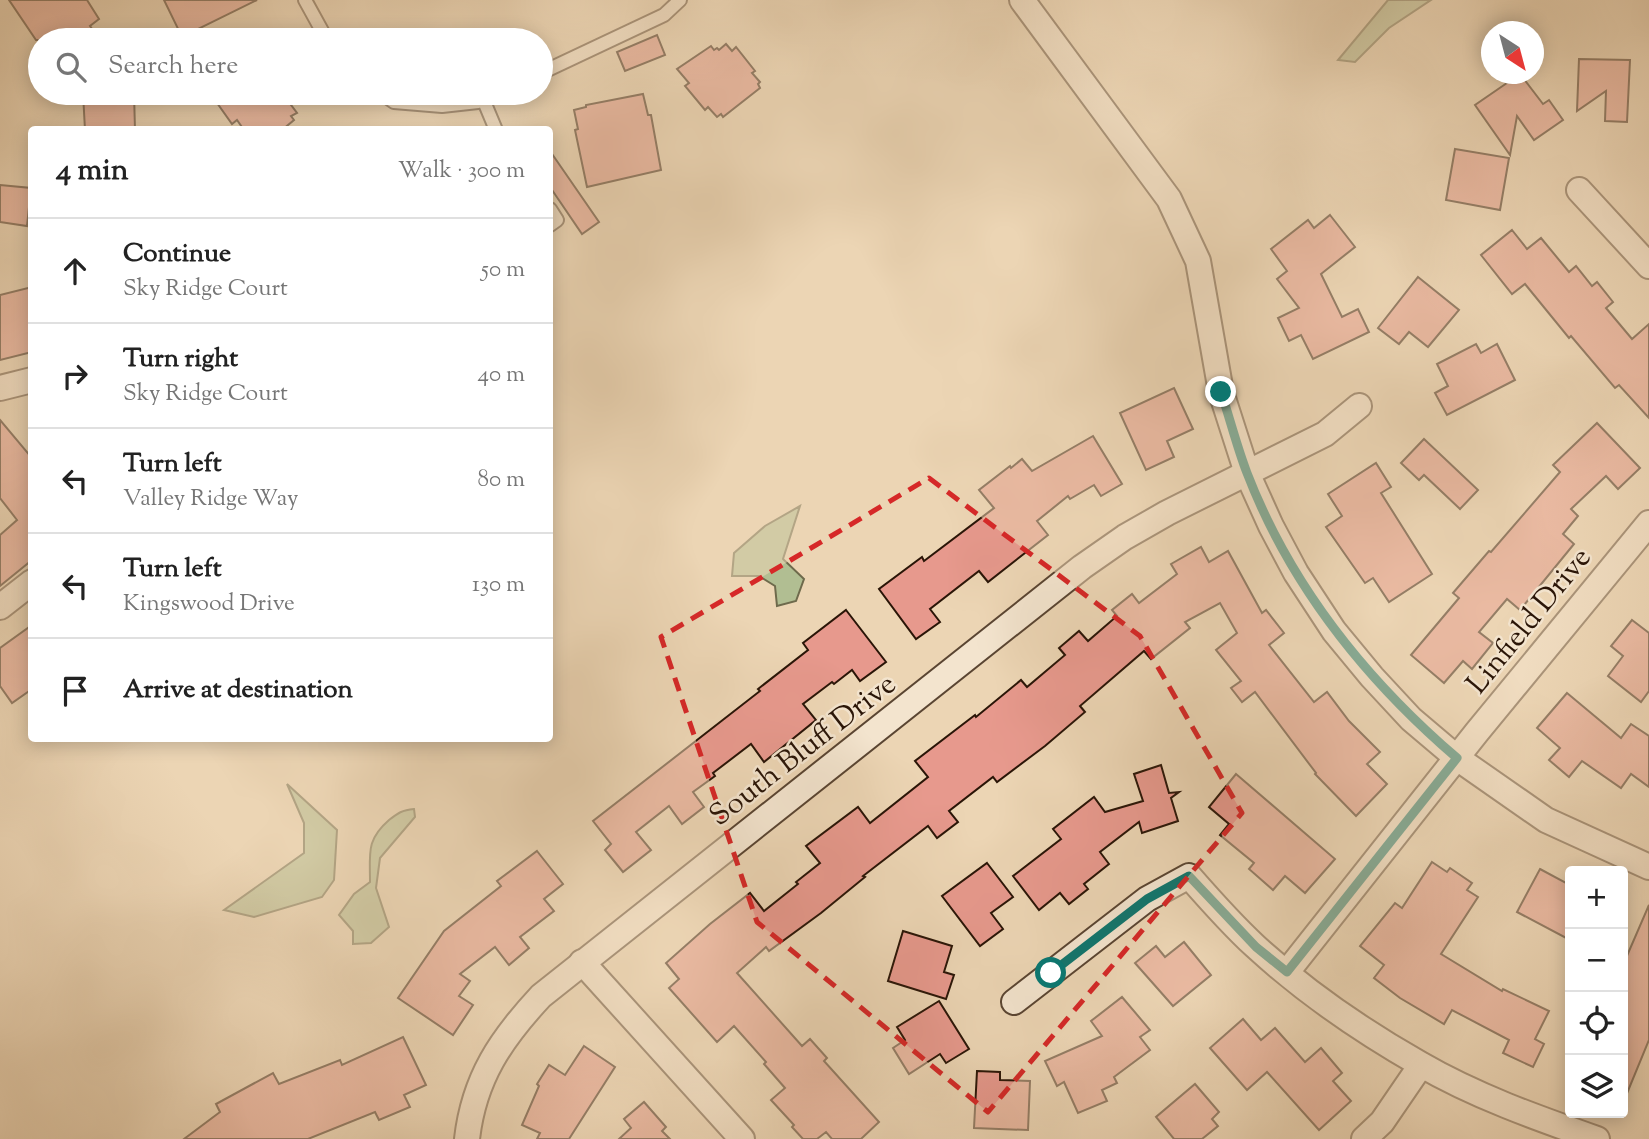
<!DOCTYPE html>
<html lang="en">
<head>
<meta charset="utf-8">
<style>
  :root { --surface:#fff; --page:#f2f2f2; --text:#222; --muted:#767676; --line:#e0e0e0 }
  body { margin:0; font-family:"Sorts Mill Goudy",serif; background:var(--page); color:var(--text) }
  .controls { position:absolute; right:21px; bottom:21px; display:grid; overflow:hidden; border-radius:7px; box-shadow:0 4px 18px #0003 }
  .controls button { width:63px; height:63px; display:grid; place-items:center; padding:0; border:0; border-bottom:2px solid var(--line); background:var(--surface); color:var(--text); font:35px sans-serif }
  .compass { position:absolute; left:1481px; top:21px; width:63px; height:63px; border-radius:50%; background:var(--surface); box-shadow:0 4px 18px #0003; rotate:144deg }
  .stop { position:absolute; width:21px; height:21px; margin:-16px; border:5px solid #0f766e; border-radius:50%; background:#fff }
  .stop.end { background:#0f766e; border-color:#fff; box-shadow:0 2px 7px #0008 }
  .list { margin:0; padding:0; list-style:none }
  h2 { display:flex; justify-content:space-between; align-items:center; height:91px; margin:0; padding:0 28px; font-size:30px }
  h2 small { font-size:23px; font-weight:400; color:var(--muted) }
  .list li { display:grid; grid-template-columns:46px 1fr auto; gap:21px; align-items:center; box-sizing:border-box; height:105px; padding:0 28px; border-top:2px solid var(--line) }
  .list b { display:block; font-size:26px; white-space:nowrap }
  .list p { margin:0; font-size:23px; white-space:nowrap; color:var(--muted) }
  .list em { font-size:23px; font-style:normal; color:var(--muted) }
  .icon { flex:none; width:38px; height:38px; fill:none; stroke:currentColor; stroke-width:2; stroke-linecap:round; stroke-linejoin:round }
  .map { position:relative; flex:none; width:1649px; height:1139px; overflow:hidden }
  .search { position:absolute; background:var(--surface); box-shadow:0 4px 18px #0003; left:28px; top:28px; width:525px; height:77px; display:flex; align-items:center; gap:18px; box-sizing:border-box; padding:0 24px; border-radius:38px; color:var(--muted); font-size:26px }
  .panel { position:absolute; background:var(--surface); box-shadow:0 4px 18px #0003; left:28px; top:126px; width:525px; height:616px; border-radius:7px }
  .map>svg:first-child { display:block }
  .green { fill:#b1be92; stroke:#6e6a4c; stroke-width:2 }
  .building { fill:#e7998d; stroke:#2a1507; stroke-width:2 }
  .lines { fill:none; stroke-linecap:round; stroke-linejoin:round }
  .lane-casing { stroke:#5a4532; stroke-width:16 }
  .street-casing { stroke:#5a4532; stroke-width:28 }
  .lane { stroke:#f3e4ce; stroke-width:12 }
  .street { stroke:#f3e4ce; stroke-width:24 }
  .route { stroke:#0f766e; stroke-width:9 }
  .marked { fill:none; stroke:#d62828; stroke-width:5; stroke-dasharray:14 9; stroke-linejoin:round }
  .labels { text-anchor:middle; stroke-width:5; stroke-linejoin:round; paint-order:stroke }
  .street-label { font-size:30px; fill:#2a1507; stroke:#f3e4ce }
</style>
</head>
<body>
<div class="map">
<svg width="1649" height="1139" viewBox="0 0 1649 1139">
  <rect width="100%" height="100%" fill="#ecd5b4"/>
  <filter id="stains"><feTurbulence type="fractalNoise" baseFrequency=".00286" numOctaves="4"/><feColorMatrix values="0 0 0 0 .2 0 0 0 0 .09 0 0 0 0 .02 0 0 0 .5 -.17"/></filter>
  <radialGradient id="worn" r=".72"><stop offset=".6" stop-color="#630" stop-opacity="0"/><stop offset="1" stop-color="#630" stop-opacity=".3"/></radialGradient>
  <g class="green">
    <polygon points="1388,0 1431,0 1389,28 1355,62 1338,60"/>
    <polygon points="800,506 783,559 804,579 796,601 777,606 775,586 759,576 732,576 734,553 765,526"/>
    <polygon points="287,784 337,830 334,880 322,897 254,917 224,910 304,853 304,823"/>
    <path d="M 414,809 L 415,817 L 380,858 L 376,888 L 389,927 L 371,943 L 353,944 L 353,931 L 339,915 L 354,894 L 370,882 C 370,853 366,840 389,820 C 398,813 402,810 414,809 Z"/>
  </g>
  <g class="building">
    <polygon points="9,0 87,0 99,19 90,26 100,40 36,40"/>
    <polygon points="164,0 257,0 182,37"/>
    <polygon points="657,35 665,55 625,71 617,52"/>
    <polygon points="726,44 732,51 736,47 755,71 752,73 760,82 758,84 760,88 723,117 721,114 717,117 708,107 705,110 685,86 689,83 677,69 711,46 714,50 717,48 719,50"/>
    <polygon points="1579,59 1630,60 1627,122 1605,121 1606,91 1577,111"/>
    <polygon points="1520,74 1543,104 1549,100 1563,120 1534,140 1517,116 1510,155 1475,105"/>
    <polygon points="83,93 134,93 135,130 85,130"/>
    <polygon points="210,93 282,93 297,113 291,116 294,120 282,130 244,130 237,120 232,124"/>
    <polygon points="643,94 648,115 651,115 661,170 587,187 575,130 578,129 574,110 586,107 586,105"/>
    <polygon points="1455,149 1509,158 1500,210 1446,200"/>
    <polygon points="550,151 599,222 582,234 550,187"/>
    <polygon points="0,185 31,188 27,226 0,222"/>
    <polygon points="1330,215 1355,247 1321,274 1342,317 1358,309 1369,332 1313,359 1301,335 1289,341 1278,318 1299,308 1277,279 1287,271 1271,249 1308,220 1314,228"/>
    <polygon points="1512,230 1527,249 1541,238 1569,272 1576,266 1592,286 1597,282 1613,302 1606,308 1632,339 1649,324 1649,418 1619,385 1615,388 1571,336 1569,338 1525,284 1512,294 1481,255"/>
    <polygon points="1418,277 1459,310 1428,347 1409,332 1399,344 1378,328"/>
    <polygon points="32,287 32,352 0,360 0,295"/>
    <polygon points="1476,344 1481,353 1497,344 1515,380 1447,415 1435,393 1448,386 1437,364"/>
    <polygon points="1174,388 1193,429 1167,441 1174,457 1146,470 1120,413"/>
    <polygon points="0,420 32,458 32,560 0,586 0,535 17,520 0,498"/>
    <polygon points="1597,423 1640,468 1618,489 1606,476 1571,509 1578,516 1563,534 1574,544 1520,610 1507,599 1479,632 1493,643 1472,669 1463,661 1444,683 1411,655 1459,598 1453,593 1489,551 1491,552 1560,472 1553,465"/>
    <polygon points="1093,436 1122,484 1101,496 1094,485 1070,499 1068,496 1037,521 1048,535 988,582 979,571 930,609 940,622 916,639 879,589 922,557 924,561 994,508 979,490 1010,466 1011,468 1022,459 1032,471"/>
    <polygon points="1424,439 1478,490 1460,509 1424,475 1419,480 1401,463"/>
    <polygon points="1376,463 1391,487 1381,493 1432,574 1389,602 1373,578 1365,583 1326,527 1342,516 1328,494"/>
    <polygon points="1201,547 1209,562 1228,551 1262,613 1266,610 1284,633 1269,645 1314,702 1327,692 1349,721 1380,752 1367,764 1387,784 1356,816 1315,774 1316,773 1255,692 1242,702 1231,688 1241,681 1216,650 1237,633 1220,603 1185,622 1190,628 1151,659 1144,651 1080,706 1085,712 1045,746 997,782 993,777 949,811 958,822 937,838 928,826 863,876 865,877 821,913 769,951 766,947 737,973 802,1046 810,1039 827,1058 824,1061 879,1122 861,1139 832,1139 826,1132 817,1139 803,1139 792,1127 794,1125 771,1100 785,1088 764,1064 766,1062 734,1026 717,1042 669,988 679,979 666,963 710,924 750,893 764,911 798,884 796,882 820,863 806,846 858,807 870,823 928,777 915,761 975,715 976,717 1021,680 1027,687 1065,655 1059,648 1079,631 1088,641 1117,616 1112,610 1132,594 1139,603 1177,574 1171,564"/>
    <polygon points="846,610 886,662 860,681 852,670 834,684 832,682 803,704 816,720 764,762 751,744 713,773 715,776 693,792 704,807 682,824 669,806 636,832 651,850 623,872 605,850 611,844 593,821 760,691 758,689 808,650 803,643"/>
    <polygon points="1632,620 1649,633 1649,691 1641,702 1608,676 1623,656 1611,646"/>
    <polygon points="32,625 32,689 12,703 0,686 0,648"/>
    <polygon points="1567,693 1621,738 1631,724 1649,736 1649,787 1631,774 1621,788 1582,761 1569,777 1549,760 1560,748 1537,728"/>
    <polygon points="1161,765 1169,793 1179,792 1171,798 1178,821 1142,833 1139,822 1100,852 1109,864 1084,884 1088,889 1069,904 1060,893 1039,910 1013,876 1061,839 1053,829 1094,797 1105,812 1143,801 1134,774"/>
    <polygon points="1236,774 1335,859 1305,893 1285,876 1273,890 1249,869 1254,863 1220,835 1229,824 1209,807"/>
    <polygon points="537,851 563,884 544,899 554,911 520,937 529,948 509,965 495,947 460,974 470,981 459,996 473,1005 453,1035 398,998 444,931 501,886 497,881"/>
    <polygon points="1432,862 1447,872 1450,868 1472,883 1467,890 1478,897 1441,954 1502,991 1503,989 1549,1011 1535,1039 1544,1044 1533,1067 1503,1053 1509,1040 1452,1010 1444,1024 1400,998 1374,978 1384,965 1360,946 1395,903 1402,908"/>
    <polygon points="987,863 1013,897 991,913 1003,929 980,946 942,896"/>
    <polygon points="1540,869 1570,885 1570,940 1517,912"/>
    <polygon points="1649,905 1649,1040 1623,1103 1623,965"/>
    <polygon points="903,931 952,946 944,972 954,975 946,999 888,981"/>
    <polygon points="1184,942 1211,975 1173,1006 1135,963 1156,946 1165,957"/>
    <polygon points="1122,997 1150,1030 1140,1037 1150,1050 1114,1077 1117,1083 1102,1090 1107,1101 1078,1113 1064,1082 1057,1086 1045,1061 1102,1036 1091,1021"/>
    <polygon points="939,1001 969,1049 946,1063 940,1054 909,1074 893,1048 905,1040 897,1027"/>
    <polygon points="1243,1019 1261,1040 1275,1028 1305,1062 1321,1048 1342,1073 1333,1081 1351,1101 1319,1130 1267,1072 1247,1090 1210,1048"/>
    <polygon points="403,1037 426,1085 404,1095 410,1107 379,1120 375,1112 308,1139 184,1139 220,1112 216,1104 273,1073 279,1084 340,1060 342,1065"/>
    <polygon points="584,1046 615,1067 569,1139 537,1139 540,1133 522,1125 539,1086 537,1084 549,1065 565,1075"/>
    <polygon points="977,1071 1000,1072 1000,1080 1030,1081 1028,1130 974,1128"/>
    <polygon points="1195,1084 1219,1112 1212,1119 1218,1126 1202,1139 1174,1139 1156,1117"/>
    <polygon points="644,1102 666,1127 662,1131 670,1139 619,1139 631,1128 624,1119"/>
  </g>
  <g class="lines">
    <defs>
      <g id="lane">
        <polyline points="305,0 327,40"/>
        <polyline points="541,73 664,15 680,0"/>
        <polyline points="381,93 394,102 442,106 478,102 498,93"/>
        <polyline points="483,99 496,130"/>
        <polyline points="550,209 557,220 550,225"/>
      </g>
      <g id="street">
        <polyline points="1022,0 1169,199 1198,261 1221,392 1247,473 1271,526 1296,573 1334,631 1372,677 1411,719 1457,758 1546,820 1649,867"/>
        <polyline points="1579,190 1649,266"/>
        <polyline points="0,388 32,380"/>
        <polyline points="0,607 32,582"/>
        <polyline points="582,962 742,1139"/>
        <polyline points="1287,972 1477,732 1649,523"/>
        <path d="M 1014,1002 L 1147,899 L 1189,876 C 1210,900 1231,924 1255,946 C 1304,991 1362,1031 1420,1064 C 1475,1096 1537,1118 1597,1139"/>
        <path d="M 467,1139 C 474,1078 501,1039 541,996 L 1082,567 L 1125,537 L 1167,513 L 1325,434 L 1359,406"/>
        <polyline points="1364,1139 1382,1122 1421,1065"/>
      </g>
    </defs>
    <use href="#lane" class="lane-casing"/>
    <use href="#street" class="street-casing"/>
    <use href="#lane" class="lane"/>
    <use href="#street" class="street"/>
  </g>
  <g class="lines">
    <path class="route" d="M 1051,973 L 1147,899 L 1189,876 L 1256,947 L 1287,972 L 1457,758 C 1365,679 1291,587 1247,473 C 1237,447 1230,419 1221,392"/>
  </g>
  <path d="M0 0H1649V1139H0ZM 929,478 L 1140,636 L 1242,813 L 988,1112 L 757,922 L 661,637 Z" fill="#ecd5b4" fill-opacity=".55" fill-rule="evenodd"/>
  <path class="marked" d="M 929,478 L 1140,636 L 1242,813 L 988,1112 L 757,922 L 661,637 Z"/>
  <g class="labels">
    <g class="street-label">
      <text transform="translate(1528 620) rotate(-51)" y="10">Linfield Drive</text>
      <text transform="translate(802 749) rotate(-38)" y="10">South Bluff Drive</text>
    </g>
  </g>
  <rect width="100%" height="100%" filter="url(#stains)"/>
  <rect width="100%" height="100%" fill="url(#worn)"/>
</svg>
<div class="controls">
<button>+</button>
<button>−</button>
<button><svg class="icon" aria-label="locate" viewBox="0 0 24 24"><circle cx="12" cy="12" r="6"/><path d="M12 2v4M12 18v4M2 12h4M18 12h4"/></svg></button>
<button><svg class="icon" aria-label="layers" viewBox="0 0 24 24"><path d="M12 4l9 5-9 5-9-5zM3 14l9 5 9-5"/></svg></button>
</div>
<svg class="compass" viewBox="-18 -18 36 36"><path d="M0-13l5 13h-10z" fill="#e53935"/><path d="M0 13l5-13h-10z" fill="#767676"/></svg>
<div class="stop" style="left:1051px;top:973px"></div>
<div class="stop end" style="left:1221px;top:392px"></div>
<div class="search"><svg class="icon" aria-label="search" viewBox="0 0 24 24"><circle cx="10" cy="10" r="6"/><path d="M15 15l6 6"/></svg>Search here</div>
<section class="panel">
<h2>4 min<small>Walk · 300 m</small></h2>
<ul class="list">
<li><svg class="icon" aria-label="ahead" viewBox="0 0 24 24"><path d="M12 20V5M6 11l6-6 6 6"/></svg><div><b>Continue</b><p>Sky Ridge Court</p></div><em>50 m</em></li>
<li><svg class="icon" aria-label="right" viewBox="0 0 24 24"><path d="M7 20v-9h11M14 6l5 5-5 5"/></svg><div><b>Turn right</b><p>Sky Ridge Court</p></div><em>40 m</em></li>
<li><svg class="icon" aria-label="left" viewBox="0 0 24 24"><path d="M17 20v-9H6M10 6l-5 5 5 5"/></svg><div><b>Turn left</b><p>Valley Ridge Way</p></div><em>80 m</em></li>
<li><svg class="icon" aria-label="left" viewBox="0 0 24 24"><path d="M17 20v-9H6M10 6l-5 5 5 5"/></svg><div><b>Turn left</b><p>Kingswood Drive</p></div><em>130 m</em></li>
<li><svg class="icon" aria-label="arrive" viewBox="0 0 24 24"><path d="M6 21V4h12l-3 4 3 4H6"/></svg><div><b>Arrive at destination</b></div></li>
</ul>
</section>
</div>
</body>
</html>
